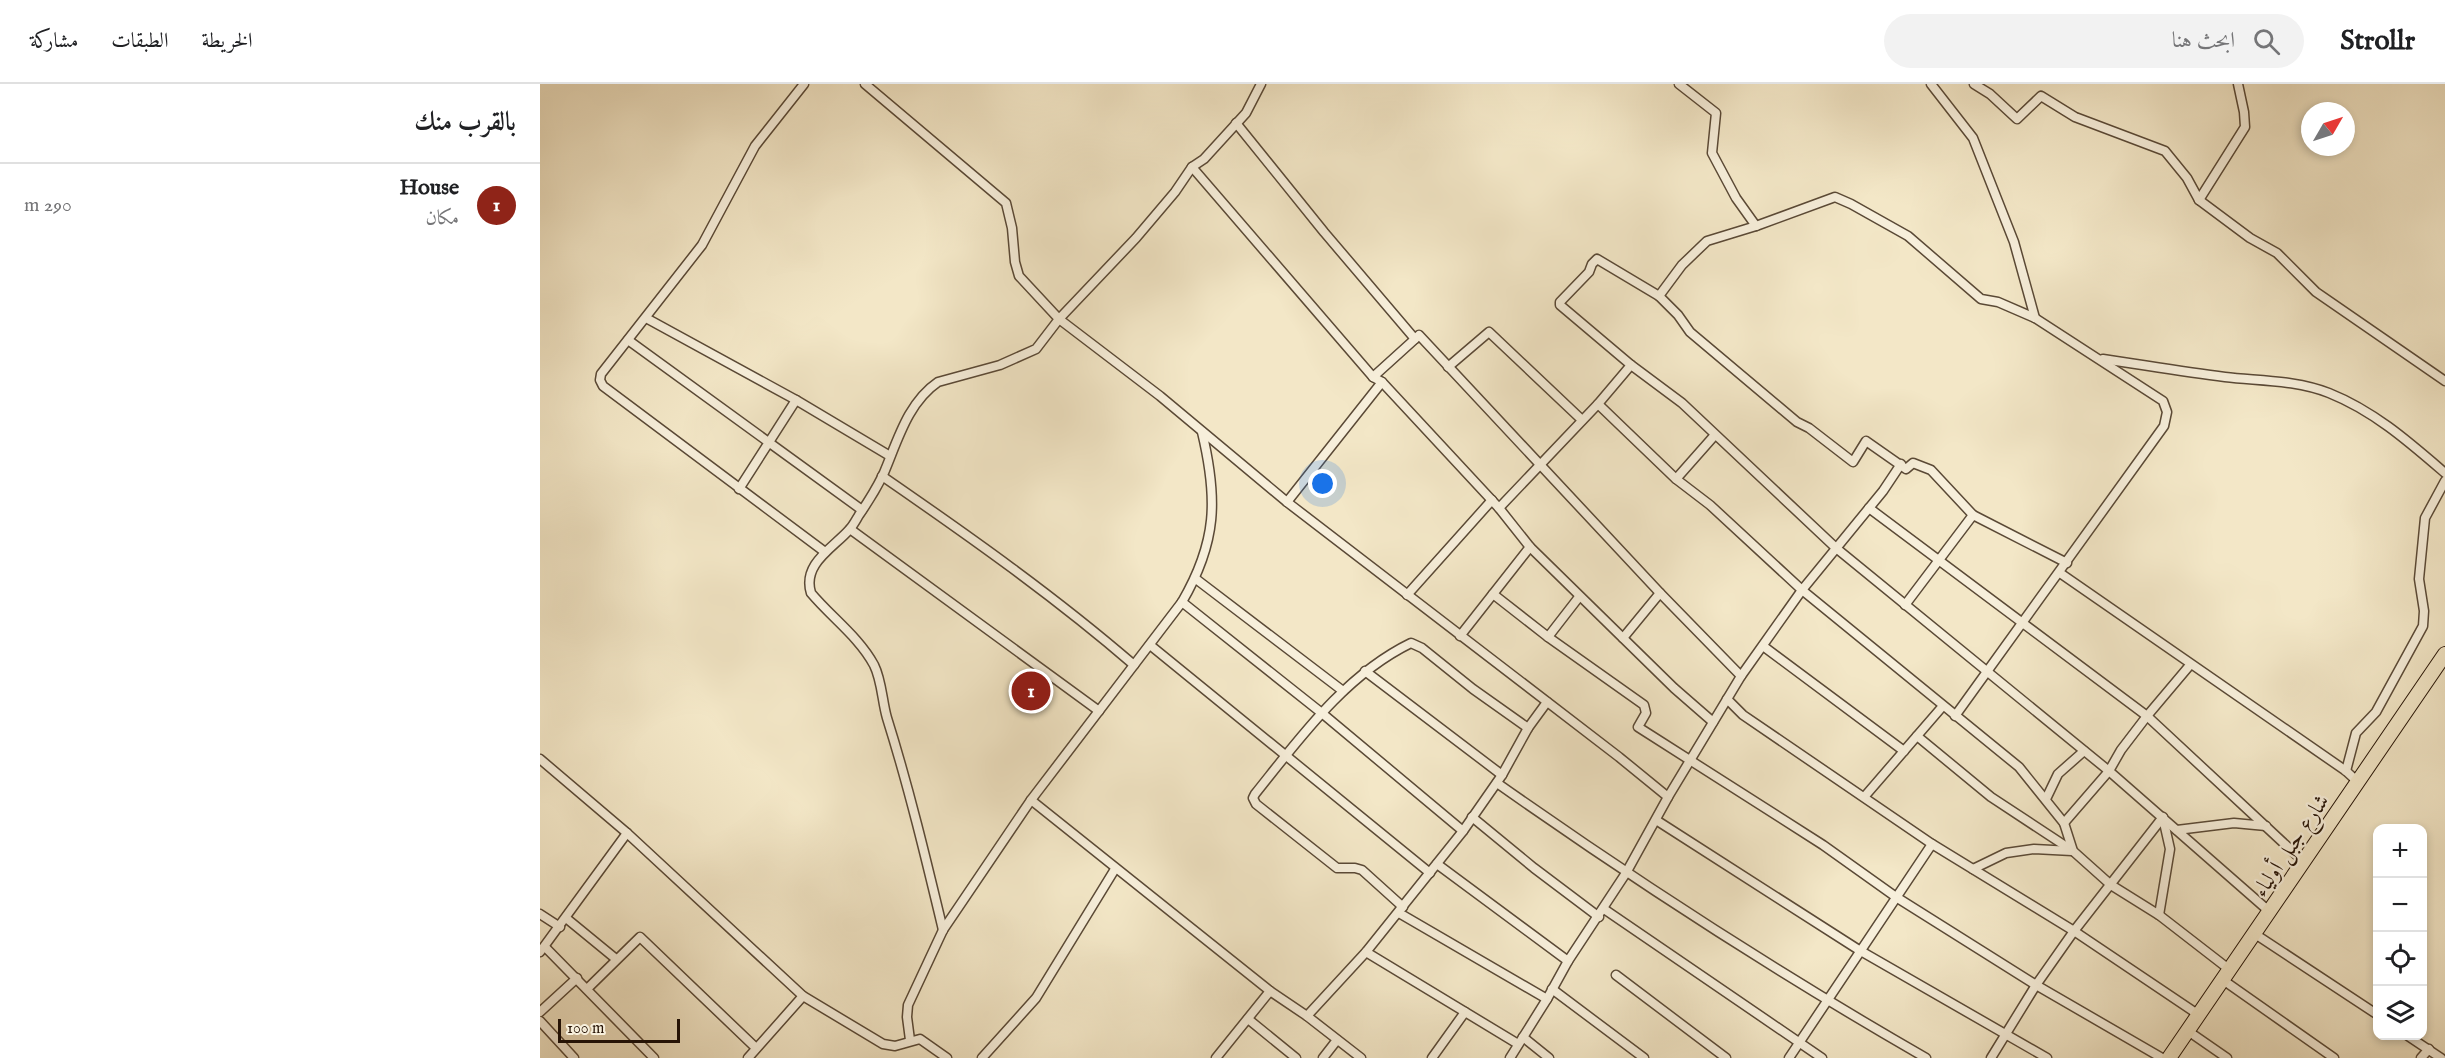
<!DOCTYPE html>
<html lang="ar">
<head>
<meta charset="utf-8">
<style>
  :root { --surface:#fff; --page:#f2f2f2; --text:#202124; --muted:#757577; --line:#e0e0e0; --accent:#8f2418 }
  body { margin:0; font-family:"IM FELL English",Amiri,serif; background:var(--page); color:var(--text); direction:rtl }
  .controls { position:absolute; right:18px; bottom:18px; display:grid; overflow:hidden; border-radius:12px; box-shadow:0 3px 9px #0003 }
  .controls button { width:54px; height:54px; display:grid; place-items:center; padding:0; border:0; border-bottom:2px solid var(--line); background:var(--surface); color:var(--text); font:30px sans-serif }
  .compass { position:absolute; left:1761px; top:18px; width:54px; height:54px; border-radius:50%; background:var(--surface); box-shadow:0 3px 9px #0003; rotate:51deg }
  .scale { position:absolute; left:18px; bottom:15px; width:122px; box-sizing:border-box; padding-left:6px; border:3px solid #271406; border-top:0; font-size:16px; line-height:21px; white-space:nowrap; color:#271406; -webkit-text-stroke:4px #f7efdb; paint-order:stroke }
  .you { position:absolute; left:783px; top:400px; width:21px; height:21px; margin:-15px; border:4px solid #fff; border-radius:50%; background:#1a73e8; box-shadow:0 0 0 9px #1a73e833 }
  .badge { display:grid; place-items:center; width:39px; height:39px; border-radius:50%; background:var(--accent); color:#fff; font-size:20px; font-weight:700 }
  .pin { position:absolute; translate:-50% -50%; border:3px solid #fff; box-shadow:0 2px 6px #0006 }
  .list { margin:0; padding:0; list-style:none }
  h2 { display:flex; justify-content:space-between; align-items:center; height:78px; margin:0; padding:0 24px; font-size:26px }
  h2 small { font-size:20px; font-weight:400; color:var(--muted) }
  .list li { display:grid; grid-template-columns:39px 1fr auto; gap:18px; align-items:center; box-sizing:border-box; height:84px; padding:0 24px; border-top:2px solid var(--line) }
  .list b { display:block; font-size:22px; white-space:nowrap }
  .list p { margin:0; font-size:20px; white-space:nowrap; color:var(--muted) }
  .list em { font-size:20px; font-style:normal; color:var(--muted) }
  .icon { flex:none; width:33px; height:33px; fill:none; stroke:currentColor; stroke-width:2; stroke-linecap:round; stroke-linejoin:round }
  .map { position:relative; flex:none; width:1905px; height:974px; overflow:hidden; direction:ltr }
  header { display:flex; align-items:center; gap:36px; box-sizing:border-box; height:84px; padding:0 30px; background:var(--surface); border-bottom:2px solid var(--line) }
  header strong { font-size:28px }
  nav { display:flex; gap:33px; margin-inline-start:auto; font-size:21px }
  .search { width:420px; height:54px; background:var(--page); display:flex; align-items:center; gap:15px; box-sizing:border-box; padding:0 21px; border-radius:33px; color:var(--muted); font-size:22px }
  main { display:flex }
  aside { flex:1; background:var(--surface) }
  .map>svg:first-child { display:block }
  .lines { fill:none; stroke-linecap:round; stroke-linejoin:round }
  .minor-casing { stroke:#5a4936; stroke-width:11 }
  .trunk-casing { stroke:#271406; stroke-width:16 }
  .minor { stroke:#f7efdb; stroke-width:8 }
  .trunk { stroke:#f3e7c7; stroke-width:14 }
  .labels { text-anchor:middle; stroke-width:4.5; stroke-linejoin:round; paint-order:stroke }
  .street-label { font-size:22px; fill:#271406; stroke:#f7efdb }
</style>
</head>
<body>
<header>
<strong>Strollr</strong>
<div class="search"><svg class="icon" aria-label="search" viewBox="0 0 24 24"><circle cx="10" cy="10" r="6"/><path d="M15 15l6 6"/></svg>ابحث هنا</div>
<nav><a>الخريطة</a><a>الطبقات</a><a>مشاركة</a></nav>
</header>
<main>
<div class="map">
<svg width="1905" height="974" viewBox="0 0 1905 974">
  <rect width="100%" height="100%" fill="#f3e7c7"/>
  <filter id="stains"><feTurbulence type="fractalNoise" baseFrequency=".00333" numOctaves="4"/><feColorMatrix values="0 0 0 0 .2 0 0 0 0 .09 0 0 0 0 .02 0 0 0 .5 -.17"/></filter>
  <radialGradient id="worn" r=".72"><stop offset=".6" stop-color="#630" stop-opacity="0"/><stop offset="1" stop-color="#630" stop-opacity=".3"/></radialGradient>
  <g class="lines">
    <defs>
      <g id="minor">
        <polyline points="264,0 215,62 162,161 61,290 60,296 63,302 285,468"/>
        <polyline points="325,0 466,119 472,144 475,178 479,192 519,235 620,312 747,418 1079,673 1128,713"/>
        <polyline points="1139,0 1176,29 1172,69 1196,114 1216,142 1295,113 1311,120 1368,152 1441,215 1458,218 1495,234 1623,317 1627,328 1624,342 1415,632"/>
        <polyline points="1391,0 1433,54 1474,158 1495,234"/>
        <polyline points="1434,0 1450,10 1477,35 1501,12 1535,33 1625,67 1647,94 1659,116 1710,154 1737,169 1776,208 1905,297"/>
        <polyline points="696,39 784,148 875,255 879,251 1120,509 1201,592"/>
        <polyline points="652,83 833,293 842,298 959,424 990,463 1134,604 1173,638"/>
        <polyline points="1659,116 1705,43 1704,28 1698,0"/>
        <polyline points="1119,212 1138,231 1150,248 1257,338 1269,344 1313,378 1326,357 1366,385 1373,379 1391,386 1433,431"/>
        <polyline points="106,234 256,316 350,372"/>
        <polyline points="88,256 322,426"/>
        <path d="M 1563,275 C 1604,281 1644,288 1685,293 C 1720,297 1756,296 1789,309 C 1834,327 1869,358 1905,389"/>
        <polyline points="1091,281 1020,221 1020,218 1049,188 1052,180 1057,175 1119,212 1142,181 1167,157 1216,142"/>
        <polyline points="908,283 949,248 1042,336"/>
        <polyline points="833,293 875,255"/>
        <polyline points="1058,320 1136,395 1170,421 1262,506 1479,683 1524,739 1533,767 1571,801 1619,831 1690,886"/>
        <path d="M 342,392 C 429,452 514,512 594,581"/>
        <polyline points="1136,395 1174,352"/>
        <polyline points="199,405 256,316"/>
        <polyline points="747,418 842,298"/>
        <polyline points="959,424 1058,320 1091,281 1142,319 1296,464 1569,687 1730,828"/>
        <polyline points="1329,424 1607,632 1764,778"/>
        <polyline points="310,445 559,627"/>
        <polyline points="1520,489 1806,687 1818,698"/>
        <polyline points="656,495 803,607"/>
        <polyline points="953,510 1008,553 1104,621 1106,629 1098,643 1283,761 1356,813 1496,901 1622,974"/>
        <polyline points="867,511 952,416"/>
        <polyline points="642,518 783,630 923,747"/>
        <polyline points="1365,521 1433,431 1527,479"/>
        <polyline points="920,552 990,463"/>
        <polyline points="1008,553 1039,513"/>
        <polyline points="1083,554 1120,509"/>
        <polyline points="610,561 890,789"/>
        <polyline points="1223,562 1364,667"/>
        <polyline points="825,587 962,691"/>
        <polyline points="1187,615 1203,631 1392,760 1534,847 1659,931"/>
        <polyline points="1377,652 1451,713 1533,767"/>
        <polyline points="0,675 87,749 263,912 343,960 355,962 380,955 407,974"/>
        <polyline points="1806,687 1816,649 1836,628 1883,542 1884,527 1879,495 1885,434 1905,397"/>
        <path d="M 957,699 C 1096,797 1238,889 1386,974"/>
        <polyline points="1325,712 1402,623"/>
        <polyline points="1506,715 1518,690 1544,667"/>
        <polyline points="491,716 730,907 767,932 821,974"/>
        <polyline points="932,733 994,784 1059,833"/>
        <polyline points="1116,736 1319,866 1507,974"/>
        <polyline points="1524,739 1569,687 1581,666 1607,632 1650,581"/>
        <polyline points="1637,746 1694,739 1726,742"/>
        <polyline points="897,780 1028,877"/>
        <polyline points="1433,785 1466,769 1494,765 1532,767"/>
        <path d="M 863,823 L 822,786 L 815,784 L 797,784 L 716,720 L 713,714 L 715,710 C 760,654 805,591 871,559 L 882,564 L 933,605 L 988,644"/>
        <polyline points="1064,825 1282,974"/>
        <polyline points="859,829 1007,915"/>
        <polyline points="0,830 20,843"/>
        <polyline points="1619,831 1630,765 1623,734"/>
        <polyline points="26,834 76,875"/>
        <path d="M 403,846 C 386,775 369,704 347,634 C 342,617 342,597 334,581 C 319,553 291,533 271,509 C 262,480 293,464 309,446 C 313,442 316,436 319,431 C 328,418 336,405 343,391 C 357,359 367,319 398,298 L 460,281 L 496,265 L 519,235 L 596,154 L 635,108 L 652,83 L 664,75 L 706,29 L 721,0"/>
        <polyline points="1715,850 1838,931"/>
        <polyline points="5,863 114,974"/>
        <polyline points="0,868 87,749"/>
        <polyline points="826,868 978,960"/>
        <polyline points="1076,891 1186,974"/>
        <polyline points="1683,896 1794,974"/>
        <polyline points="47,905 100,853 216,964"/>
        <polyline points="1012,905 1104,974"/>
        <polyline points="0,928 37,894"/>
        <polyline points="767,932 826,868 923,747 962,691 988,644 1007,618"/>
        <polyline points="708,935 756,974"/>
        <polyline points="0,937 34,974"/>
        <polyline points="1648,947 1687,974"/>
        <polyline points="1868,952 1901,974"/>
        <polyline points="983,953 1009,974"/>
        <path d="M 370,956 L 367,933 L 368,921 L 403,846 L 491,716 L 642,518 C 677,458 678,415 662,348"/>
        <polyline points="208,974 263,912"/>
        <polyline points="442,974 496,914 575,785"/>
        <polyline points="676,974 730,907"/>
        <polyline points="783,974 797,956"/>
        <polyline points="892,974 925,928"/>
        <polyline points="970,974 1007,915 1028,877 1086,789 1128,713 1201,592 1262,506 1343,407 1361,380"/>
        <polyline points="1249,974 1392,760"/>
        <polyline points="1451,974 1496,901 1534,847 1623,733"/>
        <polyline points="1881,974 1889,965"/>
      </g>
      <polyline id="trunk" points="1629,974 1905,570"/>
    </defs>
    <use href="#minor" class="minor-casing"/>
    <use href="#trunk" class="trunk-casing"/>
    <use href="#minor" class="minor"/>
    <use href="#trunk" class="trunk"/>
  </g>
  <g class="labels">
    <g class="street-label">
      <text transform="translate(1750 761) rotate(-56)" y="8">شارع جبل أولياء</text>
    </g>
  </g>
  <rect width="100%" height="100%" filter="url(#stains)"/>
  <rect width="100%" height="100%" fill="url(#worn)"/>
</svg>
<div class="controls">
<button>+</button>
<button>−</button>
<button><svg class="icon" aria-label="locate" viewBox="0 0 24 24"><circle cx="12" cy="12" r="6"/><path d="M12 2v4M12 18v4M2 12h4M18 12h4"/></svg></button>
<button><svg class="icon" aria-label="layers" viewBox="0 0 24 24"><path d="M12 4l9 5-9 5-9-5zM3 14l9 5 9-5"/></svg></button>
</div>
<svg class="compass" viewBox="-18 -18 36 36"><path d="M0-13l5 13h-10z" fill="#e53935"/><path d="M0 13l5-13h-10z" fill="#757577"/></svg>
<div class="scale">100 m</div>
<div class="you"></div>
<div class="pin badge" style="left:491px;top:607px">1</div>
</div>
<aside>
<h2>بالقرب منك<small></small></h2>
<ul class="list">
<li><span class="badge">1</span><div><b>House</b><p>مكان</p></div><em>290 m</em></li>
</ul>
</aside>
</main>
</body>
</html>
